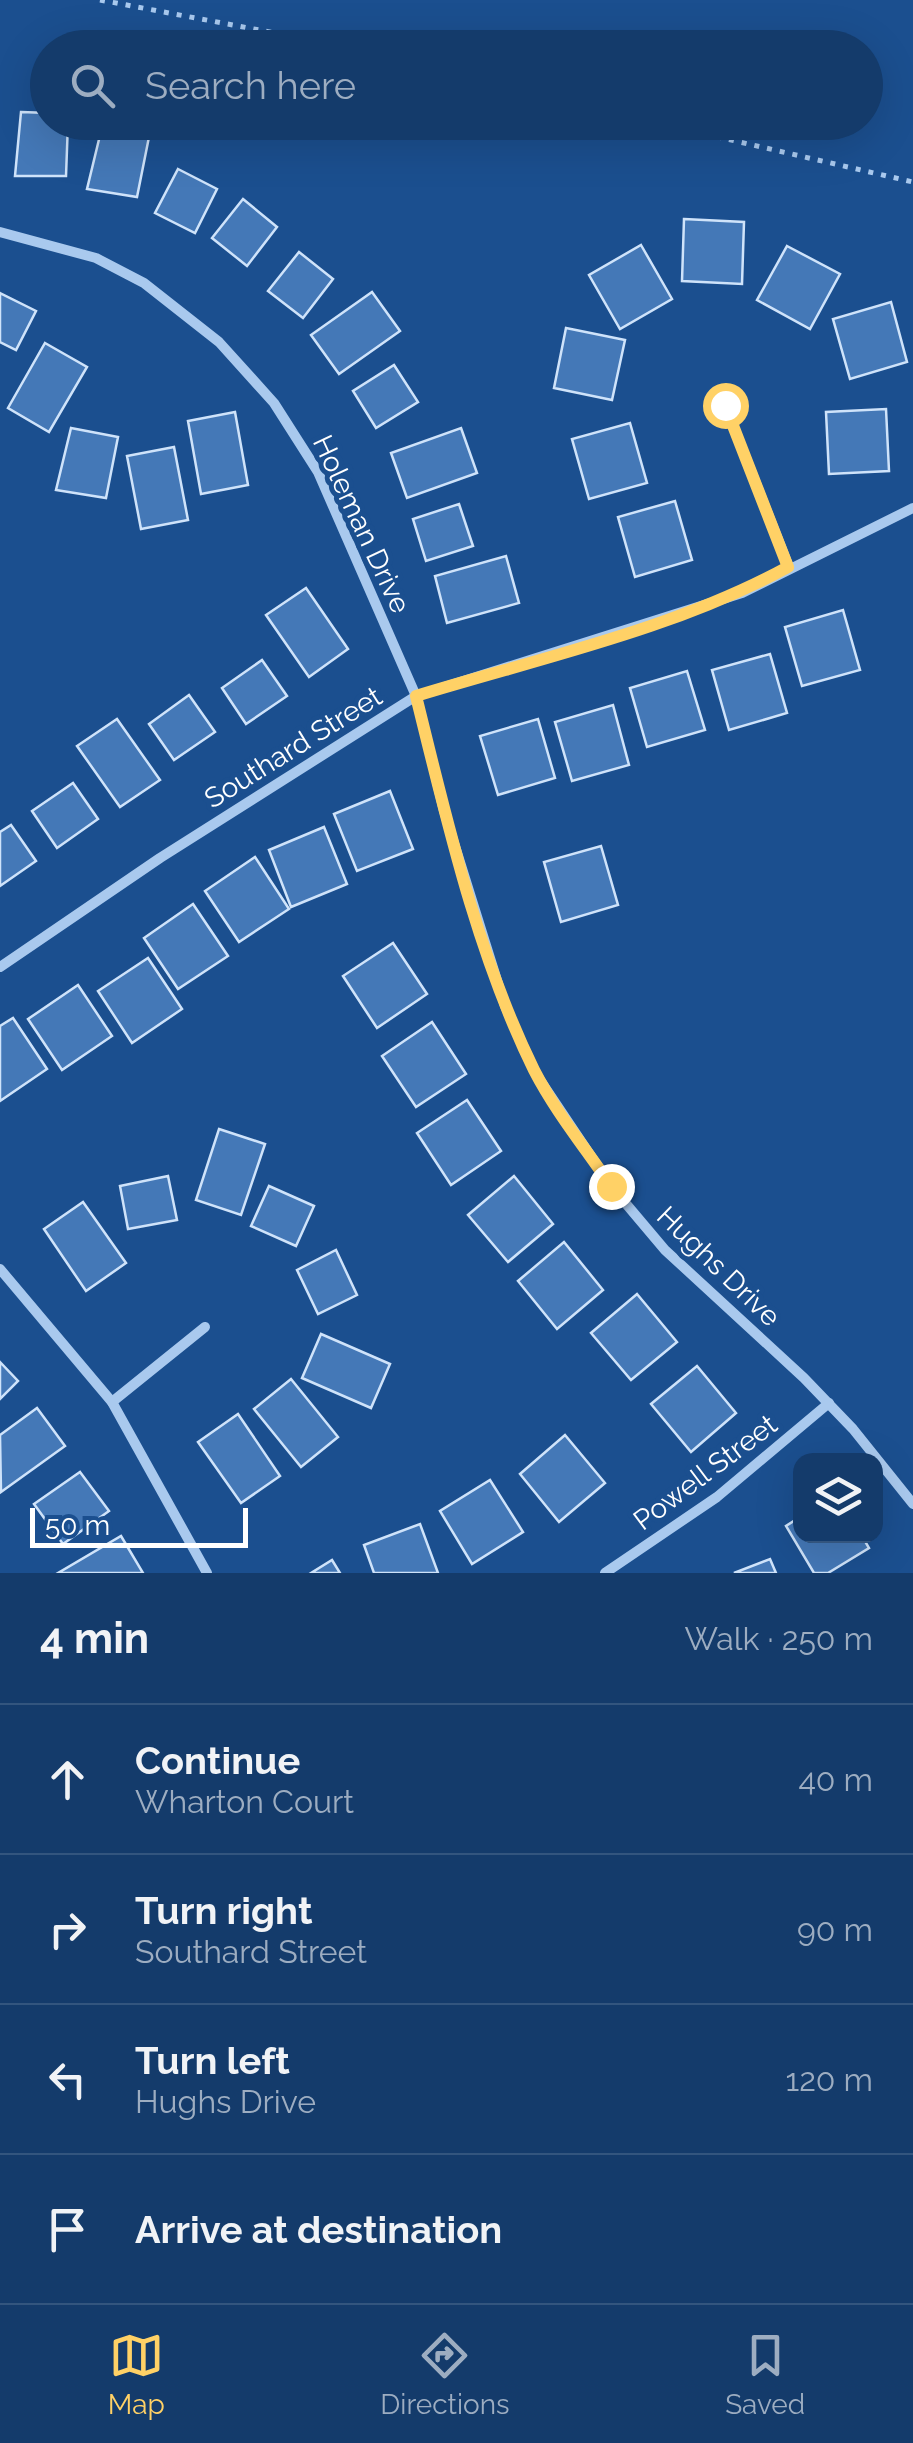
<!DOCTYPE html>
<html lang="en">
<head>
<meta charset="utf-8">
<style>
  :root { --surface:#143b6b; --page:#214673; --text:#f1f3f6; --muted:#9dadc1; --line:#33557e; --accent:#ffd166 }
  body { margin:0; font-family:Raleway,sans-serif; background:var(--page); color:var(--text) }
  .controls { position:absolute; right:30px; bottom:30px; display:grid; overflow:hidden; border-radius:20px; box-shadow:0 10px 40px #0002 }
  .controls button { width:90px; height:90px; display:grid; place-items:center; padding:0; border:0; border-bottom:2px solid var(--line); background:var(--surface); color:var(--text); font:50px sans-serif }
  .scale { position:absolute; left:30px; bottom:25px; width:218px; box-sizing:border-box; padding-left:10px; border:5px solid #fff; border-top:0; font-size:28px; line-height:35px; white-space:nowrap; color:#fff; -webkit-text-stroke:8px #1b4f8f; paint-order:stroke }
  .stop { position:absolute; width:30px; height:30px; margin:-22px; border:8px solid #ffd166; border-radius:50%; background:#fff }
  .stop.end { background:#ffd166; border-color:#fff; box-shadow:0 2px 10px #0008 }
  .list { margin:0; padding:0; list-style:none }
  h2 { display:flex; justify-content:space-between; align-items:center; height:130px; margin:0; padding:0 40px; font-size:42px }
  h2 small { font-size:32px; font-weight:400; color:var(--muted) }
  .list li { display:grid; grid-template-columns:65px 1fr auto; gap:30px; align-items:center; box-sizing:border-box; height:150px; padding:0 40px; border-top:2px solid var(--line) }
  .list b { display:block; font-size:38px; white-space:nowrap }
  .list p { margin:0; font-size:32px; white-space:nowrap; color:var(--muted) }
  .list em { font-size:32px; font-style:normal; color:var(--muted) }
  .icon { flex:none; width:55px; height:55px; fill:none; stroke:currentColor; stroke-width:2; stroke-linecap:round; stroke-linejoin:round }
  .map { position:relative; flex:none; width:913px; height:1573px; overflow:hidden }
  .search { position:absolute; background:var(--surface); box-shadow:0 10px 40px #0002; left:30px; right:30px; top:30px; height:110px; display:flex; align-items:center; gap:25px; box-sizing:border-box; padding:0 35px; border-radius:55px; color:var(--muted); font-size:38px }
  .sheet { height:730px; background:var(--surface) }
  nav { display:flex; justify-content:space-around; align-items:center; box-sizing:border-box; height:140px; border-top:2px solid var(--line); background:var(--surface); font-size:28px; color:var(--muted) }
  nav a { display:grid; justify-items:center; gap:5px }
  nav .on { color:var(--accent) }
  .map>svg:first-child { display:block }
  .building { fill:#4478b7; stroke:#cfe3fa; stroke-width:2.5 }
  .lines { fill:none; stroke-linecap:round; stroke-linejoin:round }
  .path { stroke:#a9c9ee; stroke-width:5; stroke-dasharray:5 8; stroke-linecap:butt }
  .street { stroke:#a9c9ee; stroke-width:10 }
  .route { stroke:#ffd166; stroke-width:12 }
  .labels { text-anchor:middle; stroke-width:10; stroke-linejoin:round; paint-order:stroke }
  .street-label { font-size:28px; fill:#fff; stroke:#1b4f8f }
</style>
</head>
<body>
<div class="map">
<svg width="913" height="1573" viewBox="0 0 913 1573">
  <rect width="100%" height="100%" fill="#1b4f8f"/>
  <g class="building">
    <polygon points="21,112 48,113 48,122 68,122 66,176 15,176"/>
    <polygon points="102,127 149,137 137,197 87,189"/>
    <polygon points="178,169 217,189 195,233 155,213"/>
    <polygon points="243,199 277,227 247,266 212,238"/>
    <polygon points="684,219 744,222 742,284 682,281"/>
    <polygon points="641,245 672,299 620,329 589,275"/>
    <polygon points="787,246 840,274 810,329 757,300"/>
    <polygon points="299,252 333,279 303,318 268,291"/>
    <polygon points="372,292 400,331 339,374 311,335"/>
    <polygon points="0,293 36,311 16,350 0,342"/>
    <polygon points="891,302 907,362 850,379 833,319"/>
    <polygon points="566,328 625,340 612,400 554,388"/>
    <polygon points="45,343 87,367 49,432 8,408"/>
    <polygon points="394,365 418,402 376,428 353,391"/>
    <polygon points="886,409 889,471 829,474 826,412"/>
    <polygon points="235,412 248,485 201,494 188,421"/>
    <polygon points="630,423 647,483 589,499 572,439"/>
    <polygon points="71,428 118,437 106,498 56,490"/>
    <polygon points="461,428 477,473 407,498 391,453"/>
    <polygon points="174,447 188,520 141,529 127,456"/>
    <polygon points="675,501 692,560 635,577 618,517"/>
    <polygon points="459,504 473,546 426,561 413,519"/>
    <polygon points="506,556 519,603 447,623 435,576"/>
    <polygon points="306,588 348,649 309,677 266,615"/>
    <polygon points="843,610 860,670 802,686 785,627"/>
    <polygon points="770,654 787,713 729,730 712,670"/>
    <polygon points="262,660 287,696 246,724 222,688"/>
    <polygon points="687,671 705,730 647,747 630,688"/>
    <polygon points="189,695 215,732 174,760 149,724"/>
    <polygon points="613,705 629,765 572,781 555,722"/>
    <polygon points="117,719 160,780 120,807 77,746"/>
    <polygon points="538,719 555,778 498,795 480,736"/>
    <polygon points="73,783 98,819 57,848 32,811"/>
    <polygon points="390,791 413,849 357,871 334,814"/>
    <polygon points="11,825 36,861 0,886 0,832"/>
    <polygon points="324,827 347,884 291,907 269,850"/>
    <polygon points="601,846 618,905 561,922 544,862"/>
    <polygon points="255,857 289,909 239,942 205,891"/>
    <polygon points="193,904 228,956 178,989 144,938"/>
    <polygon points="393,943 427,994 377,1028 343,976"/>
    <polygon points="148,958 182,1009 132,1043 98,991"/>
    <polygon points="78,985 112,1036 62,1070 28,1019"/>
    <polygon points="13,1018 47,1069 0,1101 0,1026"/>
    <polygon points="432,1022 466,1074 416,1107 382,1056"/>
    <polygon points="467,1100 501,1151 451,1185 417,1133"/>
    <polygon points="219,1129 265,1144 241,1215 196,1200"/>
    <polygon points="168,1176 177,1220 128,1229 120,1186"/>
    <polygon points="514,1176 553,1224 508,1262 468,1215"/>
    <polygon points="269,1186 314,1206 296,1246 251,1226"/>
    <polygon points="83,1202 126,1263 86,1291 44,1229"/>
    <polygon points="564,1242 603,1290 557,1329 518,1281"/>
    <polygon points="336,1250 357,1295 318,1314 297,1270"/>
    <polygon points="637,1294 677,1342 631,1380 591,1333"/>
    <polygon points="321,1334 390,1364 371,1408 302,1378"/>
    <polygon points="0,1362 18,1381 0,1399"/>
    <polygon points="697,1366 736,1413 691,1452 651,1404"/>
    <polygon points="291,1379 338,1437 301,1467 254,1409"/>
    <polygon points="37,1408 65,1446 1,1492 0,1435"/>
    <polygon points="238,1414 280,1476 241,1503 198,1442"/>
    <polygon points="565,1435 605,1483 559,1522 520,1474"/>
    <polygon points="80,1472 109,1511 63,1544 34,1504"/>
    <polygon points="490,1480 523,1532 472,1564 440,1511"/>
    <polygon points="800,1517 800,1536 862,1536 869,1548 828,1573 814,1573 786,1526"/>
    <polygon points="420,1524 438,1573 374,1573 364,1545"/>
    <polygon points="121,1536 143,1573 58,1573"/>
    <polygon points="770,1559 776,1573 734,1573"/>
    <polygon points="332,1560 340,1573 311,1573"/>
  </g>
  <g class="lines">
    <g class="path">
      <polyline points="100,0 355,48"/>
      <polyline points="653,122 913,182"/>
    </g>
    <g class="street">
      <polyline points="0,232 96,258 144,283 219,342 274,403 318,472 416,696 444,811 505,1006 536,1074 611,1186 665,1250 804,1378 853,1429 913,1504"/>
      <polyline points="725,405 789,567"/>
      <polyline points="0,967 160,858 416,696 742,593 913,508"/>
      <polyline points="0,1269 112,1402 207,1573"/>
      <polyline points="112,1402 205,1327"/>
      <polyline points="605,1573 717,1497 829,1403"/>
    </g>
  </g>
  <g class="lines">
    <path class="route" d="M 611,1186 C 586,1149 555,1111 534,1070 C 477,954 447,821 416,696 C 540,658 675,629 788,567 L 725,405"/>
  </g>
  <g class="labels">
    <g class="street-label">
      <text transform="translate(362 524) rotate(65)" y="10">Holeman Drive</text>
      <text transform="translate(293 747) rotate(-32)" y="10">Southard Street</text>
      <text transform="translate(719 1266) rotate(44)" y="10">Hughs Drive</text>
      <text transform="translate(705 1472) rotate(-37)" y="10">Powell Street</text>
    </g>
  </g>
</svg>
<div class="controls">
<button><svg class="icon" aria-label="layers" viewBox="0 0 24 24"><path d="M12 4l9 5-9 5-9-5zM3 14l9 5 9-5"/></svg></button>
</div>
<div class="scale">50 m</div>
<div class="stop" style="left:725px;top:405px"></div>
<div class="stop end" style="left:611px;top:1186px"></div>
<div class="search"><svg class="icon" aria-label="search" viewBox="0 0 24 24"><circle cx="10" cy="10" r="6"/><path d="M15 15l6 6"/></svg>Search here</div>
</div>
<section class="sheet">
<h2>4 min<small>Walk · 250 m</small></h2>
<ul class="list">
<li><svg class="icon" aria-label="ahead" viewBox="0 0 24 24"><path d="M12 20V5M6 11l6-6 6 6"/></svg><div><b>Continue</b><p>Wharton Court</p></div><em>40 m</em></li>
<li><svg class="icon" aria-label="right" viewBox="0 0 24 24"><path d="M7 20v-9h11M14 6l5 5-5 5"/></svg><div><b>Turn right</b><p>Southard Street</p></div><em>90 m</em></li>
<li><svg class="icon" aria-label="left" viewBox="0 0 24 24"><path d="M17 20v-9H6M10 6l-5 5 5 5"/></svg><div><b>Turn left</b><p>Hughs Drive</p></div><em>120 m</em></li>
<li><svg class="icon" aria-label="arrive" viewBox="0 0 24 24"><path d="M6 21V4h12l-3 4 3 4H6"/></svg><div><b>Arrive at destination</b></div></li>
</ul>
</section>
<nav>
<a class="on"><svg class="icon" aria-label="map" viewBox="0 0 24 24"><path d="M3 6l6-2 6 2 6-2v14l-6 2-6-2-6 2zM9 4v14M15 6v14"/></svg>Map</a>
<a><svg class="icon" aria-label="directions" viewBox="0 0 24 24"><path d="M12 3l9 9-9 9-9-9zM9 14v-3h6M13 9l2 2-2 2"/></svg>Directions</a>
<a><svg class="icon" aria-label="saved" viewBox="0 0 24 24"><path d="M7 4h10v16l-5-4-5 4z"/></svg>Saved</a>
</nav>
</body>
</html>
